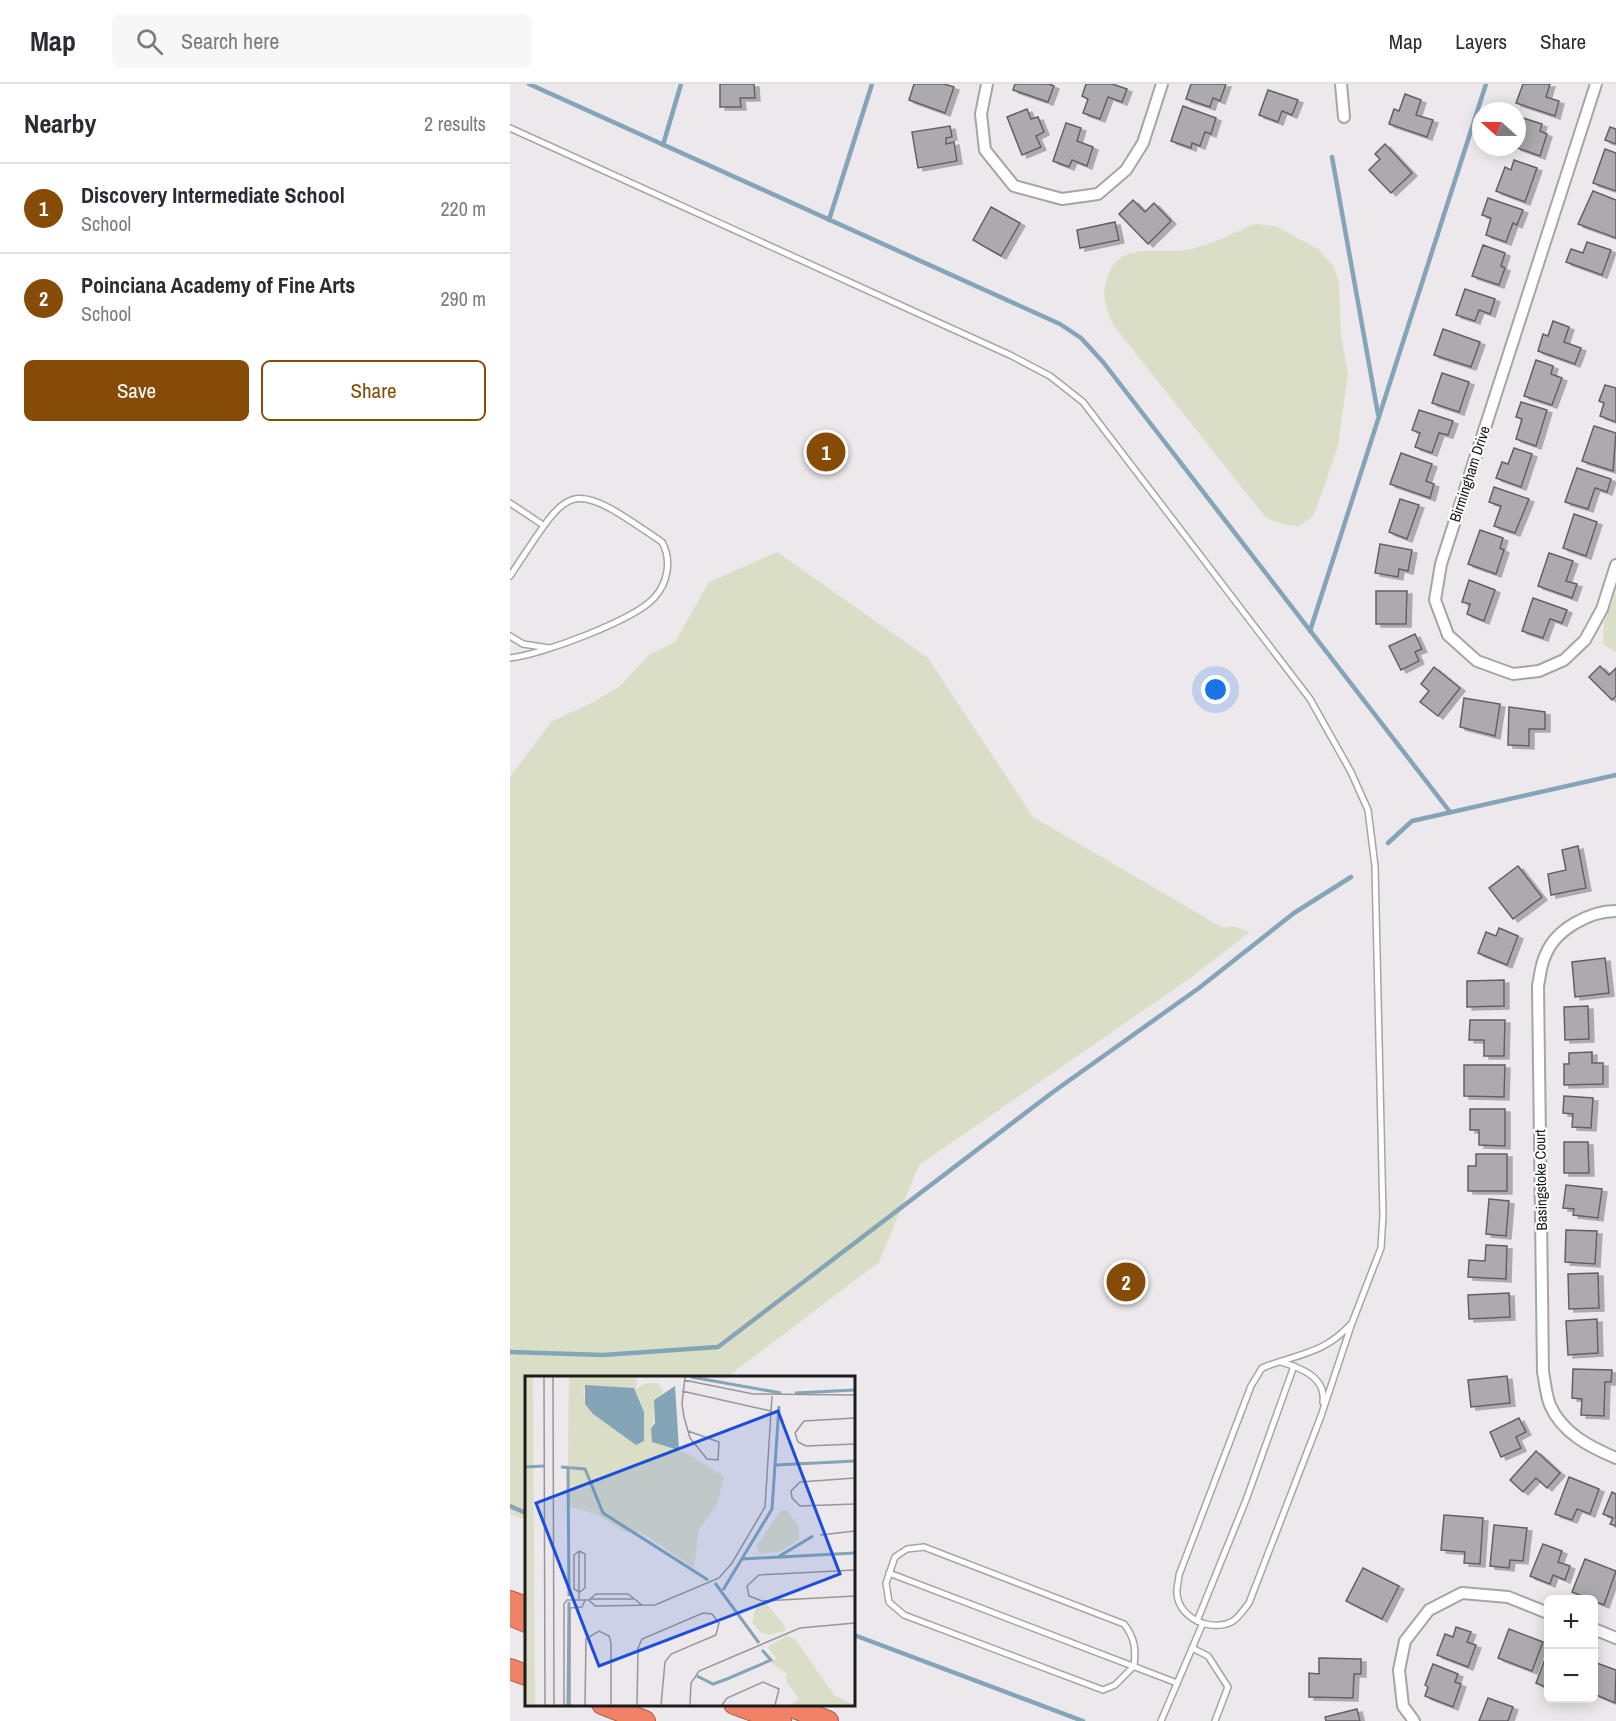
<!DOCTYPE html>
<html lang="en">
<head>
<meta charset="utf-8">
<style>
  :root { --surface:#fff; --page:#f7f7f7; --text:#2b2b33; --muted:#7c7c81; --line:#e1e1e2; --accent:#864b06 }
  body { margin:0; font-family:"Archivo Narrow",sans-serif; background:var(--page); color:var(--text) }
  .controls { position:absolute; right:18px; bottom:18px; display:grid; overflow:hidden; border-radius:9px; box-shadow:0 3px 15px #0003 }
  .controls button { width:54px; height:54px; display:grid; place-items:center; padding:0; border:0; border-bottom:2px solid var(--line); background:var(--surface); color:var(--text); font:30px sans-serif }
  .compass { position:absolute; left:962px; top:18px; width:54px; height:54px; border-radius:50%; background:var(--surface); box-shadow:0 3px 15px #0003; rotate:291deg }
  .you { position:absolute; left:706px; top:606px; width:21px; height:21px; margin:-15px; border:4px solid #fff; border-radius:50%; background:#1a73e8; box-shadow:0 0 0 9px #1a73e833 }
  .badge { display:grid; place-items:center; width:39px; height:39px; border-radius:50%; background:var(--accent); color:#fff; font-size:20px; font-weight:700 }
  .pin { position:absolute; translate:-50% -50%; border:3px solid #fff; box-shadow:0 2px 6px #0006 }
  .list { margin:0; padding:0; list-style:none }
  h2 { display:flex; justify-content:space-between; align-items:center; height:78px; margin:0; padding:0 24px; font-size:26px }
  h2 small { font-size:20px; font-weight:400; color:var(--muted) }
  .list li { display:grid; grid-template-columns:39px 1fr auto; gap:18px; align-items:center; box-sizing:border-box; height:90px; padding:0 24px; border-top:2px solid var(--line) }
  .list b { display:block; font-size:22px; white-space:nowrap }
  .list p { margin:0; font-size:20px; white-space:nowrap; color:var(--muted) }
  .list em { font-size:20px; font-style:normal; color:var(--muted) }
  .actions { display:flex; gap:12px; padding:18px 24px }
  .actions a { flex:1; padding:14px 0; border:2px solid var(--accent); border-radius:9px; text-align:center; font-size:21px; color:var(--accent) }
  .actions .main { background:var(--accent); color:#fff }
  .icon { flex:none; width:33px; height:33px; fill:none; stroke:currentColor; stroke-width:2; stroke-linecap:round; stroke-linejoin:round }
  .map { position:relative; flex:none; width:1106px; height:1637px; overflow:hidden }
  header { display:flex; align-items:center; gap:36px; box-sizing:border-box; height:84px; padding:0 30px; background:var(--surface); border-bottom:2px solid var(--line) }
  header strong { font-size:28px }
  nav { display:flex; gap:33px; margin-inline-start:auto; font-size:21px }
  .search { width:420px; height:54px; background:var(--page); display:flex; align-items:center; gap:15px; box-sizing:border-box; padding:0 21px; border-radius:9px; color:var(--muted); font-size:22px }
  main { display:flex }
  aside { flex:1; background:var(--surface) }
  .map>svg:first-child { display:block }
  .green { fill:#dbdec6 }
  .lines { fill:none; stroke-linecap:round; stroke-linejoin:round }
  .stream { stroke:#84a4b8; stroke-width:4.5 }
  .building { fill:#acaaae; stroke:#626064; stroke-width:1.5; filter:url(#shadow) }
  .lane-casing { stroke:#a7a4a7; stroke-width:8 }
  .street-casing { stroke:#a7a4a7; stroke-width:14 }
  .highway-casing { stroke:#a65f4c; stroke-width:22 }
  .lane { stroke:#fff; stroke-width:5 }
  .street { stroke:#fff; stroke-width:10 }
  .highway { stroke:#f08366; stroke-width:20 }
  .labels { text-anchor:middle; stroke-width:4.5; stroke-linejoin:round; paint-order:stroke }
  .street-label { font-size:15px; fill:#1d1c1d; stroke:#fff }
  .inset-river { fill:none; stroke:#84a4b8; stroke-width:3 }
  .inset-road { fill:none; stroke:#999699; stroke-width:1.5 }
  .view { fill:#1d4ed8; fill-opacity:0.15; stroke:#1d4ed8; stroke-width:3 }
  .inset-edge { fill:none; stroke:#1d1c1d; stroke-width:3 }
</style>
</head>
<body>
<header>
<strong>Map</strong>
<div class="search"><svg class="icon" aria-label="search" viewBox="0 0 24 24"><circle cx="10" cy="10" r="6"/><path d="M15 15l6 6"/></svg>Search here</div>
<nav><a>Map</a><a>Layers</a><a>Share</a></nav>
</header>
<main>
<aside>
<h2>Nearby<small>2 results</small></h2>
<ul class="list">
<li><span class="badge">1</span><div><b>Discovery Intermediate School</b><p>School</p></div><em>220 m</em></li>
<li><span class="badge">2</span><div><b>Poinciana Academy of Fine Arts</b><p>School</p></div><em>290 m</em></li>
</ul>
<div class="actions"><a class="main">Save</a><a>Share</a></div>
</aside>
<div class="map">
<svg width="1106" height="1637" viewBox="0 0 1106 1637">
  <defs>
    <filter id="shadow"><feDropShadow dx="5" dy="3" stdDeviation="0" flood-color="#0004"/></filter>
  </defs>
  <rect width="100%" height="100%" fill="#ece8ec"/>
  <g class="green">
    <path d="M 745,140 L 765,142 L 808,165 L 824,183 L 829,198 L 831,252 L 838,289 L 828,362 L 804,431 L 789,442 L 776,441 L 756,434 L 604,242 C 596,226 591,211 597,194 C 609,153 653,174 685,164 C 705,159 725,148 745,140 Z"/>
    <polygon points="267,468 418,574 523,733 713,844 723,842 740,848 679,895 409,1081 369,1178 217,1293 16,1294 16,1436 0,1430 0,693 42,637 80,620 110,602 140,570 165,558 199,498"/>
    <polygon points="1106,509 1106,568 1093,560 1094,538"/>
  </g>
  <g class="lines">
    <g class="stream">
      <polyline points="19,0 550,240 571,254 593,278 940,728"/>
      <polyline points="153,61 171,0"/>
      <polyline points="822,73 868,330"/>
      <polyline points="319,136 362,0"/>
      <polyline points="800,547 976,0"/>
      <polyline points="878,759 902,737 1106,691"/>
      <polyline points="0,1268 93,1271 208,1263 543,1008 689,904 784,829 841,793"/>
      <polyline points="0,1422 16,1429"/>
      <polyline points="344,1551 573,1637"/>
    </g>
  </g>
  <g class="building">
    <polygon points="210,0 244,0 245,14 230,14 231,23 210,23"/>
    <polygon points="404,0 434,0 444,3 435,29 399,16"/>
    <polygon points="505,0 539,0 544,2 538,18 503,6"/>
    <polygon points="576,0 602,0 617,5 612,18 598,13 590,35 573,29 578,15 572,12"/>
    <polygon points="681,0 716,0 710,17 703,14 700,23 676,15"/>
    <polygon points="1013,0 1040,0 1036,13 1049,17 1045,32 1006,19"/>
    <polygon points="758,6 788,16 782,31 772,27 768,38 749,31"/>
    <polygon points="895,10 911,16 906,31 923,36 917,53 879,40 884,25 889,27"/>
    <polygon points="673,22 706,34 701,50 695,48 690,62 682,59 681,64 661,57"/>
    <polygon points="517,25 521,35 528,33 534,48 526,52 531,63 512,71 497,33"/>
    <polygon points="1010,33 1032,40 1030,47 1037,50 1030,72 1005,63 1007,63"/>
    <polygon points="556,39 571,44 567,57 583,63 577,82 562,76 559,83 543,77"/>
    <polygon points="440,42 442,53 436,54 436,60 444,58 447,77 408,84 402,48"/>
    <polygon points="1100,43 1106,45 1106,60 1095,56"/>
    <polygon points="875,60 902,89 881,109 859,86 870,75 865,70"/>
    <polygon points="1095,65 1106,69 1106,107 1083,99"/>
    <polygon points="1004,76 1027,84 1015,118 986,107 995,83 1001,86"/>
    <polygon points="1083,107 1106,116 1106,154 1068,140"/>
    <polygon points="978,114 1013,126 1007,141 1003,139 996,158 976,151 981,134 972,131"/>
    <polygon points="623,116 635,128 644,119 661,137 638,160 609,130"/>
    <polygon points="481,123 510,139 491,172 463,156"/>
    <polygon points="605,138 609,156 570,164 567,146"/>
    <polygon points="1077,158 1101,166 1092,191 1056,178 1061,165 1073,169"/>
    <polygon points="973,161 995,169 991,182 995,184 989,201 962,192"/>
    <polygon points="955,205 985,215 980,230 969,226 965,237 946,231"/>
    <polygon points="1043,237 1059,243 1054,258 1071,264 1065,280 1028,267 1033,250 1038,252"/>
    <polygon points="933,245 970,258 961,283 924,271"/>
    <polygon points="1026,276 1043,282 1041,290 1052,294 1042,321 1014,312"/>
    <polygon points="932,289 959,298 949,328 922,319"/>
    <polygon points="1095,301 1106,304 1106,338 1090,332 1094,319 1089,317"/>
    <polygon points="1011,318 1037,326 1026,362 1006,355 1012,335 1006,333"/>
    <polygon points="909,326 943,337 938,351 929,349 922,369 905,363 910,349 902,346"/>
    <polygon points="1084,342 1106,349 1103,387 1072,377"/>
    <polygon points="1004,364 1022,370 1011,403 986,394 992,378 998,380"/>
    <polygon points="891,369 922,380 916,397 924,400 920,414 880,400"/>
    <polygon points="1067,384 1101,395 1097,408 1085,404 1078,425 1055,418"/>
    <polygon points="984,403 1019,415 1005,449 984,442 991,422 979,418"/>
    <polygon points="890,415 909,421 897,455 879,448"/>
    <polygon points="1064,430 1087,438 1076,472 1053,464"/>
    <polygon points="970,446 993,454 990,464 994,466 986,490 958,480"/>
    <polygon points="870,460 902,466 898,487 889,485 888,493 865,489"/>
    <polygon points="1039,469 1063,477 1056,497 1067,500 1062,514 1028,502"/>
    <polygon points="959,496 985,506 974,537 957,530 960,520 952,518"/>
    <polygon points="866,507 897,507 896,540 866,540"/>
    <polygon points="1023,514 1057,526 1052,539 1040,535 1033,554 1012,547"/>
    <polygon points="905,550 912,565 905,568 909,577 891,586 879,562"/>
    <polygon points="1090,582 1099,591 1106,584 1106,612 1102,616 1079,593"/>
    <polygon points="924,583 950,604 928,632 910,618 919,607 911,600"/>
    <polygon points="954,614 990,620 985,652 950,643"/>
    <polygon points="999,623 1035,628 1035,645 1019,645 1019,662 998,661"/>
    <polygon points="1068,762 1076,804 1041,811 1038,790 1056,786 1052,766"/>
    <polygon points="1008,782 1032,813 1003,835 979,804"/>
    <polygon points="989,844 1008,852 997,881 968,869 976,848 986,852"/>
    <polygon points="1095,874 1099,909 1065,913 1062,878"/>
    <polygon points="994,896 994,922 957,923 957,897"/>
    <polygon points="1078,922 1079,955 1055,956 1054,923"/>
    <polygon points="960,936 995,936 994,972 974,972 974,956 959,956"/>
    <polygon points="1082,968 1082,979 1093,979 1093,1000 1054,1001 1054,980 1059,980 1059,969"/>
    <polygon points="954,981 995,981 994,1013 954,1012"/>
    <polygon points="1054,1012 1083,1014 1081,1044 1062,1043 1063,1030 1053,1029"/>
    <polygon points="960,1025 995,1025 995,1062 969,1061 969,1046 960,1046"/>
    <polygon points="1054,1058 1078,1058 1079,1089 1054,1089"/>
    <polygon points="966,1070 997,1070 997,1107 958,1107 958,1082 966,1082"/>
    <polygon points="1056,1101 1092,1105 1088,1134 1063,1131 1064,1125 1053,1124"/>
    <polygon points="979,1115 999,1117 996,1152 976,1150"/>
    <polygon points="1056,1146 1087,1147 1085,1180 1055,1178"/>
    <polygon points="976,1161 997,1162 996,1195 958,1193 959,1176 975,1177"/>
    <polygon points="1088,1189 1089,1224 1059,1225 1058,1190"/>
    <polygon points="999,1209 1000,1233 959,1235 958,1211"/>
    <polygon points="1087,1235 1088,1269 1058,1271 1056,1237"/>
    <polygon points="1063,1285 1102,1286 1101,1298 1095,1298 1094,1332 1071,1331 1072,1315 1062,1314"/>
    <polygon points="997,1292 1000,1319 961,1323 958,1296"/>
    <polygon points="1009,1334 1016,1348 1006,1353 1011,1364 991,1373 980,1348"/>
    <polygon points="1026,1367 1050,1389 1037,1404 1026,1394 1013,1408 1000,1396"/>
    <polygon points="1059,1393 1089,1405 1080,1430 1067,1425 1062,1436 1045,1430"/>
    <polygon points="1102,1408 1106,1410 1106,1442 1100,1440 1103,1434 1093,1430"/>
    <polygon points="934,1431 973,1434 970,1480 954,1479 955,1468 931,1466"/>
    <polygon points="984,1441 1017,1444 1013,1477 1000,1476 999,1484 980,1482"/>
    <polygon points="1033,1460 1052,1467 1048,1478 1060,1482 1055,1496 1043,1491 1040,1500 1020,1492"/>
    <polygon points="1075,1475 1106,1487 1094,1521 1062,1508"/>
    <polygon points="853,1484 889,1502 872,1535 836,1517"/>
    <polygon points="946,1543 961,1548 957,1558 966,1561 958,1583 927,1571 935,1550 943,1553"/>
    <polygon points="999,1545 1033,1558 1022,1587 988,1574"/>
    <polygon points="1038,1567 1038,1604 1026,1599"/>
    <polygon points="809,1574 851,1575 851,1590 844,1590 843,1614 799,1613 799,1589 809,1590"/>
    <polygon points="1084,1578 1106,1586 1105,1619 1084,1610"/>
    <polygon points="923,1580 948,1590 945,1598 951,1600 943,1623 915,1612 918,1603 915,1601"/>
    <polygon points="978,1614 1003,1623 998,1637 969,1637"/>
    <polygon points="847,1625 850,1637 816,1637 815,1633"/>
  </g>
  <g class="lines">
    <defs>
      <g id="lane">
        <path d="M 0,44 L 500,271 L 540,292 L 573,318 L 800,615 L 841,688 L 858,726 L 865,782 L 873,1131 L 871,1164 L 842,1239 L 811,1332 L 739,1519 C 735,1524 729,1533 723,1537 C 703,1549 669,1535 667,1510 C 666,1504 669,1497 669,1491 L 741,1302 L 752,1284 C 789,1269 813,1271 842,1239"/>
        <polyline points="0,419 33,441"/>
        <path d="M 0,492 C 62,399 56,392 152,458 C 162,476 158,499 144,514 C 124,536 31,571 0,574"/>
        <polyline points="0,552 13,560 39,564"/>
        <path d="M 771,1278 C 791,1284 816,1293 813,1318"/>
        <path d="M 414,1463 L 614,1540 C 625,1554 626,1565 624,1582 L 605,1601 L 593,1606 L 394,1531 L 379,1518 L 376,1499 L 385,1473 L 397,1465 Z"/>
        <polyline points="379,1489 667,1599"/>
        <polyline points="687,1537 736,1416 784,1282"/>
        <polyline points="682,1564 698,1572 718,1603 705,1637"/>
        <polyline points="651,1637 692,1541"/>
      </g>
      <g id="street">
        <polyline points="477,0 471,30 475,66 504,102 552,115 588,110 616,86 633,59 652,0"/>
        <polyline points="831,0 834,33"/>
        <polyline points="1086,0 931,480 925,516 938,551 967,577 1003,590 1029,587 1054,576 1075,556 1092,525 1106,481"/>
        <path d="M 1106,827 C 1080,827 1046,845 1036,870 C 1031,879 1030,892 1028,902 L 1033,1288 C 1035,1298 1036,1311 1040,1321 C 1052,1349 1080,1363 1106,1374"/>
        <polyline points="1084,1545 1106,1554"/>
        <polyline points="904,1637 893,1622 889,1586 895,1557 919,1526 952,1509 998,1513 1038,1529"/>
      </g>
      <g id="highway">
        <polyline points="0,1517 16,1523"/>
        <polyline points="0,1531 16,1538"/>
        <polyline points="0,1585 16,1591"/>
        <polyline points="92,1620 135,1637"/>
        <polyline points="224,1620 271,1637"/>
        <polyline points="274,1620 318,1637"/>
      </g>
    </defs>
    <use href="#lane" class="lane-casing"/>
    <use href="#street" class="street-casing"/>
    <use href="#highway" class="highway-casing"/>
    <use href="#lane" class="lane"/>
    <use href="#street" class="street"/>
    <use href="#highway" class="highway"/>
  </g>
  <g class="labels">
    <g class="street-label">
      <text transform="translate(960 390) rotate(-72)" y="5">Birmingham Drive</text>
      <text transform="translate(1031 1096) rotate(-91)" y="5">Basingstoke Court</text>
    </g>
  </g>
  <g transform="translate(15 1292)">
    <rect width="330" height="330" fill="#ece8ec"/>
    <path d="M 0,1 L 8,1 L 10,329 L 0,329 ZM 44,1 L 112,1 L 111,13 L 121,7 L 133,7 L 139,16 L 134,19 L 129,35 L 127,66 L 161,77 L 199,100 L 192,129 L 174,153 L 169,192 L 116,156 L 100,156 L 73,139 L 52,132 L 44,132 L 42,154 ZM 58,13 L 111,16 L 119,36 L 119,65 L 111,69 L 69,38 L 60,28 ZM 256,134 L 263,135 L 274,152 L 274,163 L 257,175 L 235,178 L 231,171 ZM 240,226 L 258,247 L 261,254 L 244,259 L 235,256 L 227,246 L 232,227 ZM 262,260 L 270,263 L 310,320 L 330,329 L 264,329 L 274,323 L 261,305 L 262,298 L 246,287 L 251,282 L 243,271 Z" fill="#dbdec6" fill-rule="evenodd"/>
    <path d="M 60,9 L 109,12 L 119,36 L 119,65 L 111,69 L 68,38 L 60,28 ZM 150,10 L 154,73 L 153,74 L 127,66 L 126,53 L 130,47 L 129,24 Z" fill="#84a4b8"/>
    <path class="inset-river" d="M 166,1 L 256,17M 270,17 L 330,14M 251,89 L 330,85M 0,91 L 19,90M 36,91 L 60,93 L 78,137 L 183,204M 43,92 L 44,220M 253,181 L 288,160M 217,183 L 330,177M 190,207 L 234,267M 198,214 L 247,133 L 254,30M 172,300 L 188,308 L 202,303 L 246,284 L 237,274M 43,329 L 44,226"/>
    <path class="inset-road" d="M 19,1 L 20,329M 28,1 L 29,329M 160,1 L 157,28 L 159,41 L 165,62 L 182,83 L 193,84 L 194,66 L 163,55M 159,4 L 228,18 L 330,19M 157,15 L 246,35M 330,42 L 279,45 L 270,57 L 273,66 L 281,70 L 330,68M 330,102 L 275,106 L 266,115 L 267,122 L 275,130 L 330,128M 295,159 L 330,155M 54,175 L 60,178 L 60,212 L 55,216M 54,175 L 49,179 L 49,213 L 55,216M 330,194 L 234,199 L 222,210 L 224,220 L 237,225 L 330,220M 54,223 L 54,175M 65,223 L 108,223M 117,229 L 103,218 L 71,218 L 64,224 L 70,230 L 130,229 L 194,202 L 207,187 L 240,131 L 247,20M 39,329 L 39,228 L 42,224 L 64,224M 45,329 L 45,232 L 57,231 L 60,224M 60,329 L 61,263 L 74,255 L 84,260 L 86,267 L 86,329M 112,329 L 113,272 L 117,263 L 178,237 L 187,238 L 194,247 L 191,259 L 146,278 L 140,286 L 136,329M 165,329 L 166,307 L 174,295 L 275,252 L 330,247M 197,329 L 202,322 L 238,306 L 254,313 L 250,329"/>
    <path class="view" d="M 253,35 L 315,198 L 74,290 L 11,127 Z"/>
    <rect width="330" height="330" class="inset-edge"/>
  </g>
</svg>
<div class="controls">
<button>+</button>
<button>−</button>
</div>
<svg class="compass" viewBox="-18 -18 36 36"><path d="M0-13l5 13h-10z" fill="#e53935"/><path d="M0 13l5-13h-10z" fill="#7c7c81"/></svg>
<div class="you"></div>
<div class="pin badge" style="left:316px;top:368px">1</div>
<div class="pin badge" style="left:616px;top:1198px">2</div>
</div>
</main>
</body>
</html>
